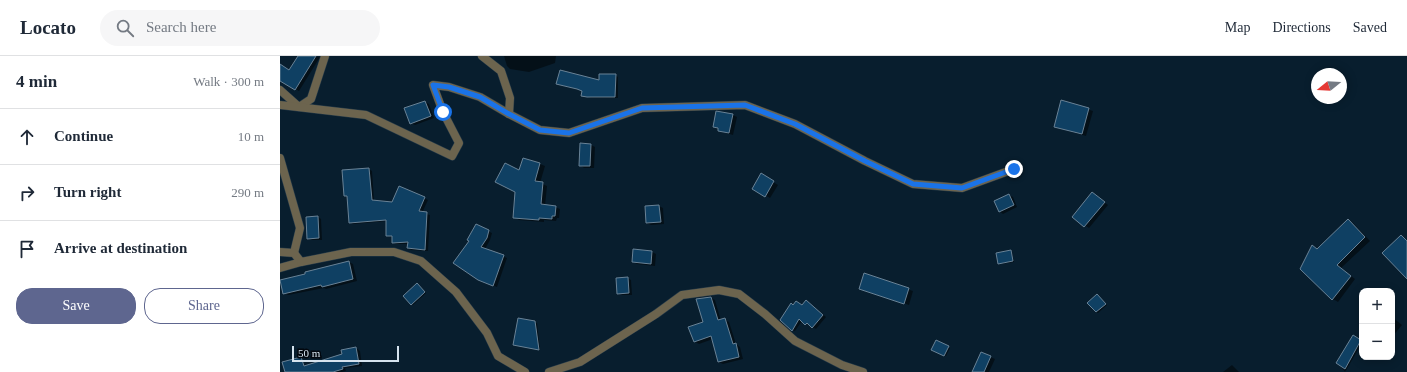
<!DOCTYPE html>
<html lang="en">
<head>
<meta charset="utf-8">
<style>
  :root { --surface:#fff; --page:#f6f6f7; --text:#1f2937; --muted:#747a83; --line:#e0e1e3; --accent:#5e668f }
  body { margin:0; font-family:"Times New Roman",serif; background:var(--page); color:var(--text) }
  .controls { position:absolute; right:12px; bottom:12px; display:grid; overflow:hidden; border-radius:8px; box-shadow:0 2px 10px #0003 }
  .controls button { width:36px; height:36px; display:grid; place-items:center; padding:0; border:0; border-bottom:1px solid var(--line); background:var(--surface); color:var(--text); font:20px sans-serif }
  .compass { position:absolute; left:1031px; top:12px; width:36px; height:36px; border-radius:50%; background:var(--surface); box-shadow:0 2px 10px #0003; rotate:252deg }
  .scale { position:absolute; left:12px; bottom:10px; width:107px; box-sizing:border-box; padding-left:4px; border:2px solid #d5e3ee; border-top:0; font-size:11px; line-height:14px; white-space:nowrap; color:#d5e3ee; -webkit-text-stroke:3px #02070e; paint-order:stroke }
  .stop { position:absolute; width:12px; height:12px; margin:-9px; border:3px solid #1a73e8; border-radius:50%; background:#fff }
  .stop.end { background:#1a73e8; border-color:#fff; box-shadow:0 1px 4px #0008 }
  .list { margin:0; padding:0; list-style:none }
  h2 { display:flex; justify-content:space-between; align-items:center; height:52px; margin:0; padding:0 16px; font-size:17px }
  h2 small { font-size:13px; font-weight:400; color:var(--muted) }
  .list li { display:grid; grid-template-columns:26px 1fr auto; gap:12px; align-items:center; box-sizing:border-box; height:56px; padding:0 16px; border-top:1px solid var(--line) }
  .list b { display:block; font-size:15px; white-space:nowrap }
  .list em { font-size:13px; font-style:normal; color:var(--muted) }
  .actions { display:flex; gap:8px; padding:12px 16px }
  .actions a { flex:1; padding:9px 0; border:1px solid var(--accent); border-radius:16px; text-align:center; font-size:14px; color:var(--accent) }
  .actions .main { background:var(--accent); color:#fff }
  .icon { flex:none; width:22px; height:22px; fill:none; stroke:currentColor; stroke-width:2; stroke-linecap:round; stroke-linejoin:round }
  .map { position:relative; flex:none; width:1127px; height:316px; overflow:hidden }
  header { display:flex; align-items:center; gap:24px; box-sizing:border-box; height:56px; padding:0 20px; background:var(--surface); border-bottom:1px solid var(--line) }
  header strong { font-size:19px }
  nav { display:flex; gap:22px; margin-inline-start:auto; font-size:14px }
  .search { width:280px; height:36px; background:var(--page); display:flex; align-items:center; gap:10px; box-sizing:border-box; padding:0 14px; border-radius:22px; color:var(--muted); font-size:15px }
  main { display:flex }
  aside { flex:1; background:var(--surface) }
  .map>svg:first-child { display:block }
  .shadow { fill:#0007 }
  .building { fill:#0f4063; stroke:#698296 }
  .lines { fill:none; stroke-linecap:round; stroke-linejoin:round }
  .street-casing { stroke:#253a49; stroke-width:9 }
  .street { stroke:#6c644e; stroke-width:8 }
  .route { stroke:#1a73e8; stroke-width:5 }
</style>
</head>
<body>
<header>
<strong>Locato</strong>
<div class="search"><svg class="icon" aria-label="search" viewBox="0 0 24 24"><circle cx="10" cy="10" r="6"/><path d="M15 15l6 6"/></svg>Search here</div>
<nav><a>Map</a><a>Directions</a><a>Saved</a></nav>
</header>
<main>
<aside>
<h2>4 min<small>Walk · 300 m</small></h2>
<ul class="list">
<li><svg class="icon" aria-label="ahead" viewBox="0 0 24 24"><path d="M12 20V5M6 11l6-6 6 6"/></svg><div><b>Continue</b></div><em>10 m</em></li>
<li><svg class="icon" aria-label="right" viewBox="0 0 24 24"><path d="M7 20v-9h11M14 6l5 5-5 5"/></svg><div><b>Turn right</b></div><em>290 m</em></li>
<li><svg class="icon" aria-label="arrive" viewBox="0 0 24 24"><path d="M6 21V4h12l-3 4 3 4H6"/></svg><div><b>Arrive at destination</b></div></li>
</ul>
<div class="actions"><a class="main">Save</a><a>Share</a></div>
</aside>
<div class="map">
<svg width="1127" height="316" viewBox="0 0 1127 316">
  <rect width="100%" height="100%" fill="#081e2e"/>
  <g class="shadow">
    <polygon points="19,0 40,1 19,35 0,24 0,9 10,15"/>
    <polygon points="224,0 276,0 275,7 249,16 230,13 227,10"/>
    <polygon points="335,19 338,21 338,42 311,42 302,39 303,35 300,34 280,29 320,26"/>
    <polygon points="782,45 813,55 806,80 779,72 775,70"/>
    <polygon points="145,46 149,48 154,62 135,69 131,67"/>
    <polygon points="437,56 453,59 457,61 453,79 443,76 434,70"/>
    <polygon points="311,89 315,91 314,112 304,112 300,109"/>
    <polygon points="243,103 260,108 265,110 260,127 267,130 265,150 275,151 280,153 279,162 277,162 276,165 264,164 264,166 239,164 234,161 240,116"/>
    <polygon points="89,113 92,115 94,145 113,147 120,131 148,144 142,157 150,159 148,195 131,194 128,192 128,188 116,188 113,186 113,181 107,179 107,165 73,168 70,166 68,141 65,139"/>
    <polygon points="481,119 498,129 490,142 473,132"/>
    <polygon points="812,137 828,149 809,172 793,161"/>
    <polygon points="729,139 733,141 737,151 723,158 719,155"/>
    <polygon points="379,150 383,152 384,168 371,169 367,167 366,151"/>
    <polygon points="38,161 41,163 42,184 32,184 28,182 27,162"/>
    <polygon points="1068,164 1073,167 1090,185 1061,212 1075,223 1058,246 1053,243 1038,194"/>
    <polygon points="196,170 212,177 210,184 205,193 227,202 217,231 198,224 190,185"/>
    <polygon points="730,195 732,196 734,206 721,208 719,207"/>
    <polygon points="372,196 376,198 375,210 357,208 353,206"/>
    <polygon points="69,206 73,208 77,225 46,233 44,232 8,239 4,237 26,219"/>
    <polygon points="584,219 633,235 629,249 580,232"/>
    <polygon points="347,222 351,224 352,239 342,239 338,237"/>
    <polygon points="139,229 146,237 133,249 131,248"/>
    <polygon points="817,239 827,249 818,257 816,256"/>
    <polygon points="431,242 435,244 441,265 445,264 449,266 456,288 460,291 463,303 443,308 439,306 433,283 419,288 415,286 410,272 424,266"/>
    <polygon points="529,247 546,261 536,273 522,265 515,275 512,274 512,248 522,250"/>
    <polygon points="1112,261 1122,269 1112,281"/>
    <polygon points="239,263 257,267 260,294 234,289"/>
    <polygon points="1073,281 1082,287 1065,316 1058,306"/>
    <polygon points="656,285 670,292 666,300 652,293"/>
    <polygon points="76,292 80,295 82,310 65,312 66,315 62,316 6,316 6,315 63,299"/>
    <polygon points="701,297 715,303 709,316 694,316"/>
    <polygon points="952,309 959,316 943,316"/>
  </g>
  <g class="building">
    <polygon points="18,0 36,0 15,34 0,25 0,8 9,14"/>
    <polygon points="280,14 319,24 319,18 336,18 335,41 307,41 301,40 302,35 297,33 276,28"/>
    <polygon points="781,44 809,52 802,78 774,71"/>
    <polygon points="145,45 151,60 130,68 124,52"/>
    <polygon points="436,55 453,58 449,77 438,75 438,72 433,71"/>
    <polygon points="300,87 311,88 310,110 299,110"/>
    <polygon points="243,102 260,107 255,125 263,126 261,148 276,150 275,160 272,160 272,163 259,162 259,164 233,162 235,136 215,126 225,107 239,114"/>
    <polygon points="89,112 92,144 112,146 119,130 145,141 139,155 147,156 145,194 127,192 128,186 112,187 112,180 106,180 106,164 69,167 67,140 64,140 62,114"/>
    <polygon points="481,117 494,125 485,141 472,133"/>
    <polygon points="812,136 825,146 804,171 792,161"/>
    <polygon points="729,138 734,149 719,156 714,145"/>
    <polygon points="379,149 381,166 366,167 365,150"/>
    <polygon points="38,160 39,182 27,183 26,161"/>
    <polygon points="1068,163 1085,181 1057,209 1071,220 1052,244 1020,213 1032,189 1037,193"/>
    <polygon points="196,168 209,174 207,182 201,191 224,199 213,230 198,224 173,207 189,185 187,184"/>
    <polygon points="1121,179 1127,185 1127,223 1102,197"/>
    <polygon points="353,193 372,195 371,208 352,206"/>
    <polygon points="731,194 733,205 718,208 716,197"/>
    <polygon points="69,205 73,223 42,231 41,229 3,238 0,224 25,218 25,216"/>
    <polygon points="584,217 629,232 624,248 579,233"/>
    <polygon points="348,221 349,237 337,238 336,222"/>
    <polygon points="137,227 145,236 131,249 123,240"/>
    <polygon points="817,238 826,248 816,256 807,247"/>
    <polygon points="431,241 438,264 445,262 453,288 456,287 459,301 438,306 431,280 414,286 408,271 423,266 416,243"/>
    <polygon points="526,244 543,259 532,272 527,267 525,269 519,263 512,275 500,264 511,247 513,249 516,245 522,249"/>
    <polygon points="238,262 255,265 259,294 233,289"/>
    <polygon points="1073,279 1081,284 1065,313 1056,307"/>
    <polygon points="656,284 669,290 664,300 651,294"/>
    <polygon points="76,291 79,308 62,311 63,313 53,316 5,316 2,306 21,301 24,310 62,298 61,294"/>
    <polygon points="701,296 711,300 704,316 692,316"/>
  </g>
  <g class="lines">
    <defs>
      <g id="street">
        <polyline points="202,0 221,15 230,42 229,58"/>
        <polyline points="0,34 19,51 31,43 45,0"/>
        <polyline points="0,49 86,59 172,100 179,87 163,56 153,29 169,31 200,41 229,58 260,74 289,77 362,52 465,49 515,68 585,105 633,128 682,132 734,113"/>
        <polyline points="0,102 20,172 14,197"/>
        <polyline points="0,196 14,197 21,206 0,212"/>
        <polyline points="21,206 71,196 114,196 141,205 176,236 207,277 218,300 245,316"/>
        <polyline points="269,316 300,306 376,258 402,239 439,234 459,238 485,258 515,285 562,309 583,316"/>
      </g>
    </defs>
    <use href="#street" class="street-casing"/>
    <use href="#street" class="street"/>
  </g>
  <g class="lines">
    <polyline class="route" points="163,56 153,29 169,31 200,41 229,58 260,74 289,77 362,52 465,49 515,68 585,105 633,128 682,132 734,113"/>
  </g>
</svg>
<div class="controls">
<button>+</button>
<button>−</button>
</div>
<svg class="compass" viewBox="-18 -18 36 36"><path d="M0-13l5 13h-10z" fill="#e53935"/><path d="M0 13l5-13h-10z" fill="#747a83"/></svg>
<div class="scale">50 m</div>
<div class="stop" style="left:163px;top:56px"></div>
<div class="stop end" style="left:734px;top:113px"></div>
</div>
</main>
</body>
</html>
